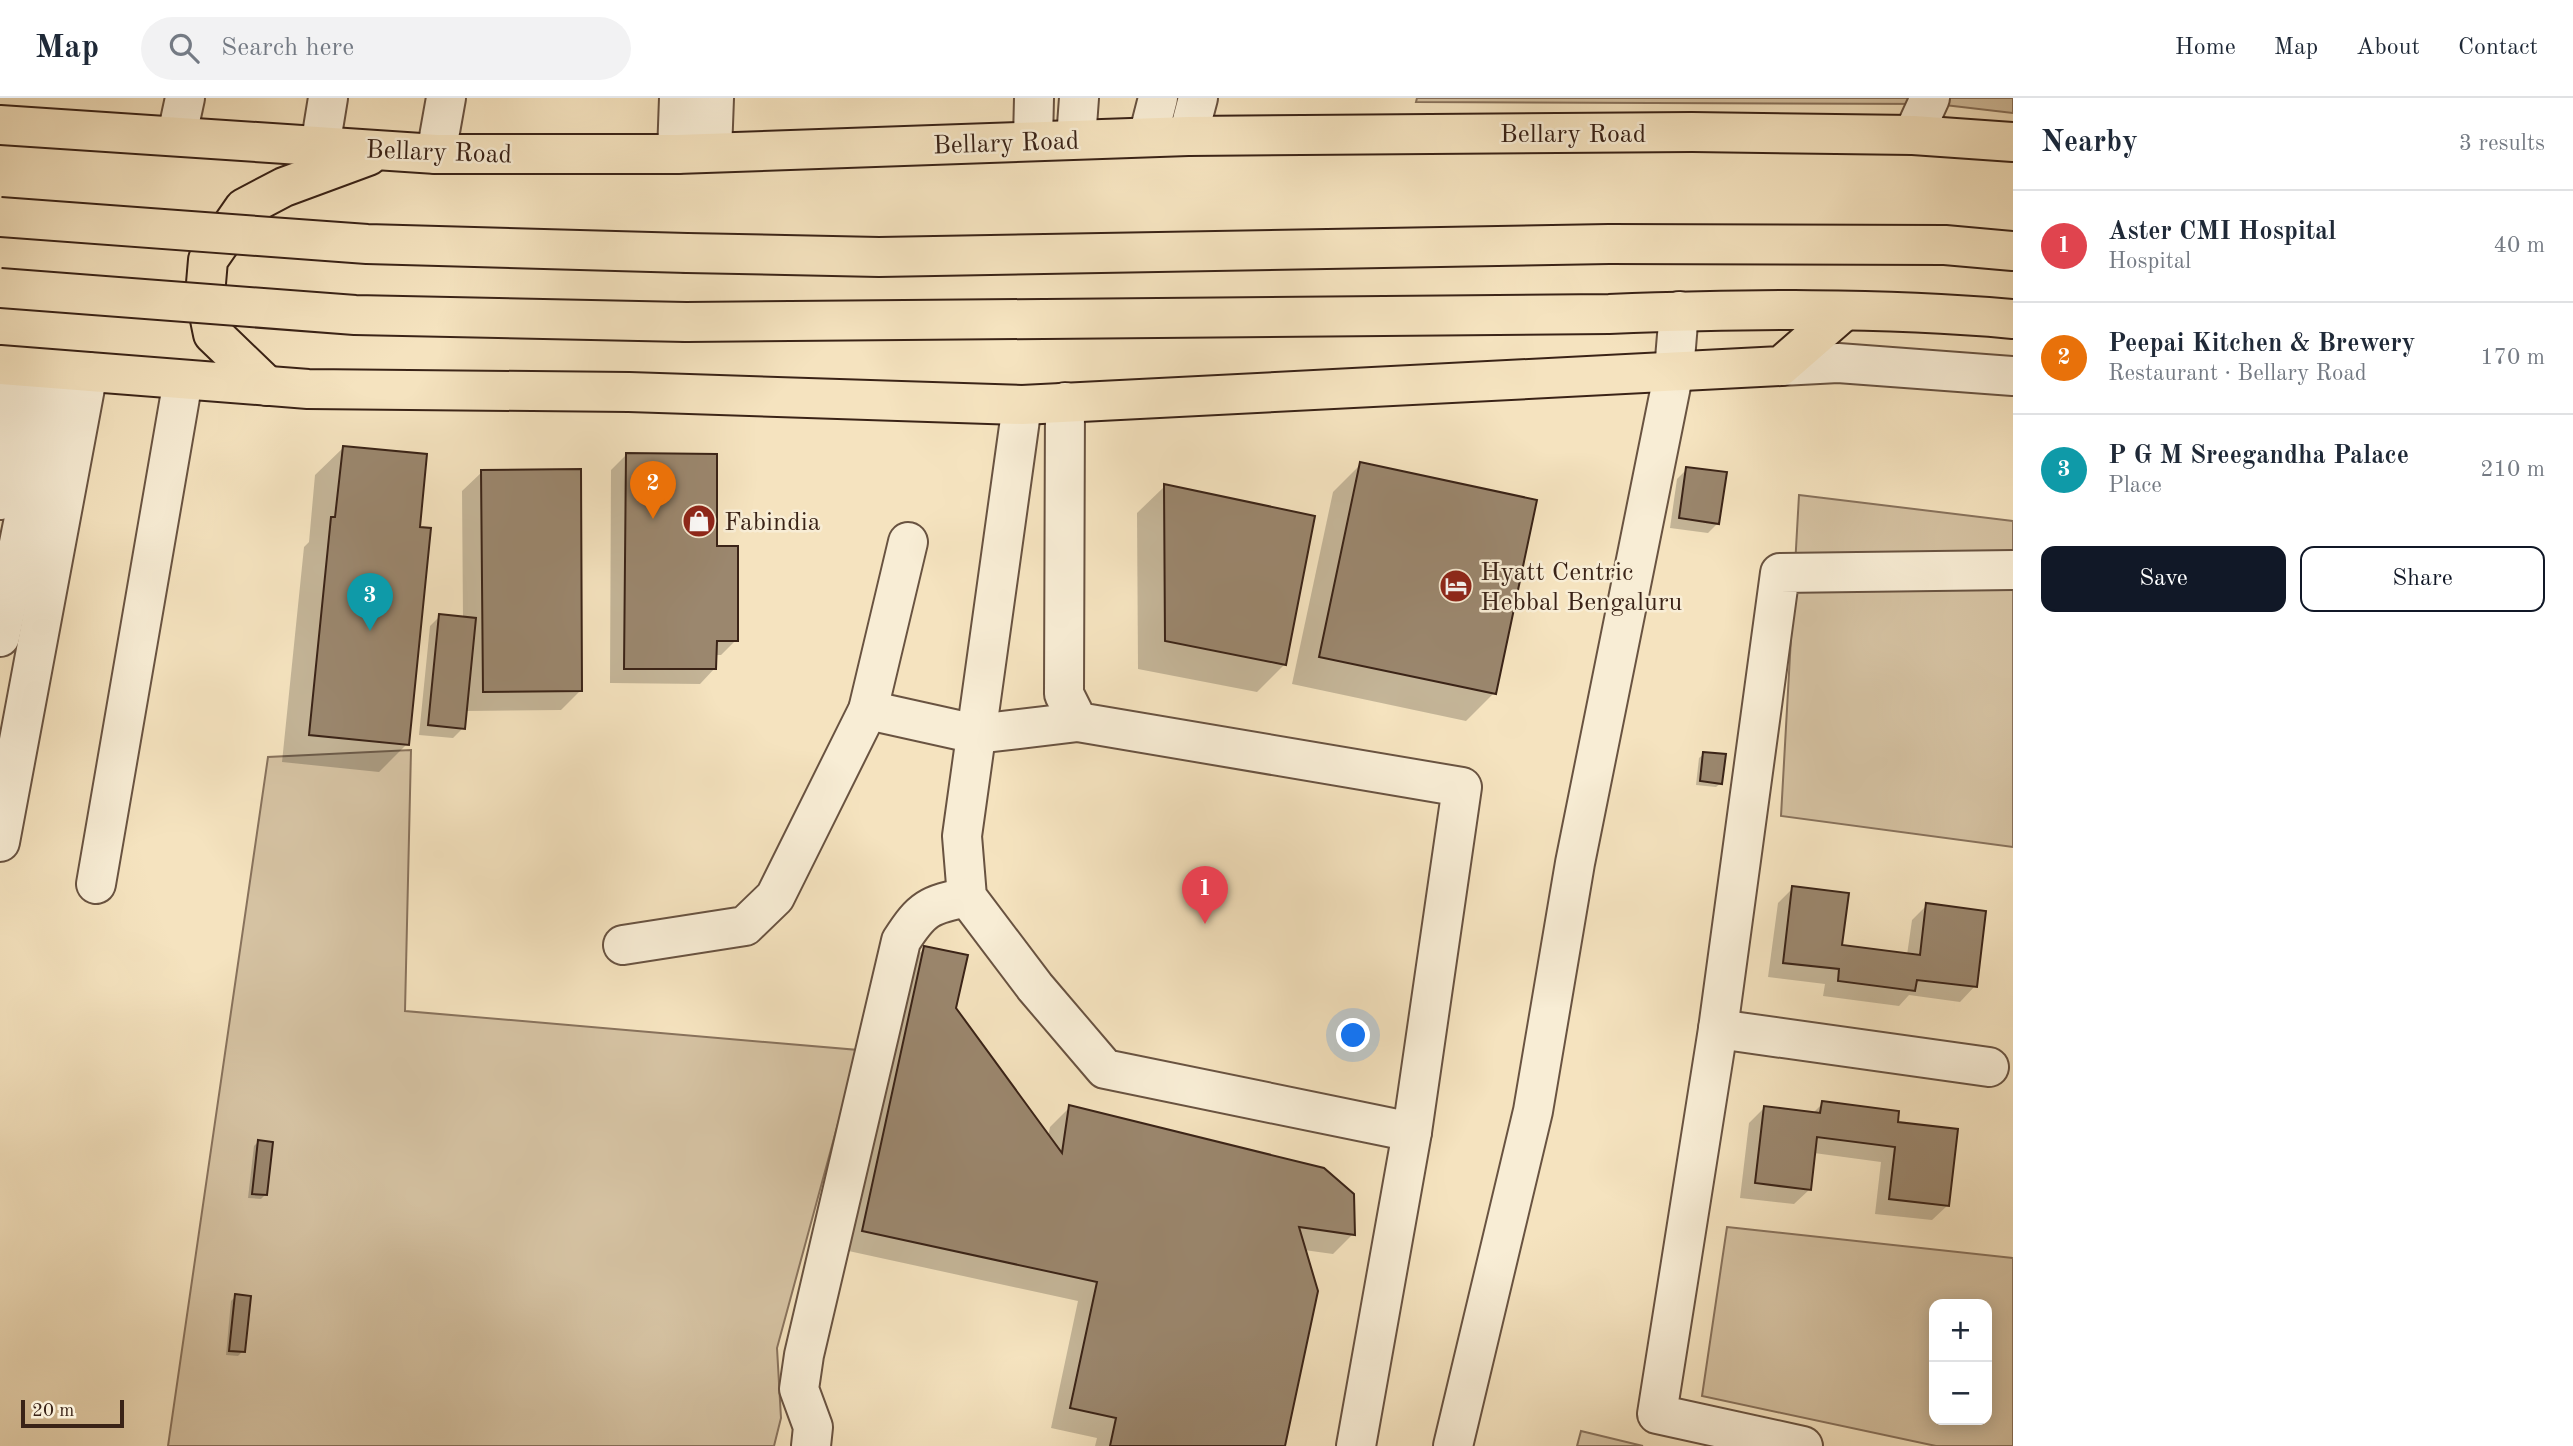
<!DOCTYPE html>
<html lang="en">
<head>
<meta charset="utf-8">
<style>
  :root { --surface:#fff; --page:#f2f2f3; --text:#1f2937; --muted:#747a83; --line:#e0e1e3; --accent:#111827 }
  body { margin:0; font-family:"Old Standard TT",serif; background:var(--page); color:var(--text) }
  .controls { position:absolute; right:21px; bottom:21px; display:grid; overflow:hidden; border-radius:14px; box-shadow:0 4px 18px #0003 }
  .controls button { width:63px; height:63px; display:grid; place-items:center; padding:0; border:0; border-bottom:2px solid var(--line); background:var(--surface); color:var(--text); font:35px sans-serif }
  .scale { position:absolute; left:21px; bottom:18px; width:103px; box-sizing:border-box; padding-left:7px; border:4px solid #3a2317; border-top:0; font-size:19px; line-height:24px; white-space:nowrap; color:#3a2317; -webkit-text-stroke:5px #f8edd5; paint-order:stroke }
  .you { position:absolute; left:1354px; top:938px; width:24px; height:24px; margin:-18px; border:5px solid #fff; border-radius:50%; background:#1a73e8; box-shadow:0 0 0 10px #1a73e833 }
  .badge { display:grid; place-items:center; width:46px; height:46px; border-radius:50%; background:var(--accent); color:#fff; font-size:23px; font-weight:700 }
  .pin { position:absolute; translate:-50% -58px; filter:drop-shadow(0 2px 4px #0008) }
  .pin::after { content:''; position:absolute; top:37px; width:24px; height:21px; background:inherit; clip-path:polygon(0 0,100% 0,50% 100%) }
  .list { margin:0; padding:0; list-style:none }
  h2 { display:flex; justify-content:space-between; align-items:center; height:91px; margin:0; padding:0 28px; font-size:30px }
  h2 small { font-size:23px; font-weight:400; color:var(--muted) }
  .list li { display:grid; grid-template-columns:46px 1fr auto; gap:21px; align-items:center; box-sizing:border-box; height:112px; padding:0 28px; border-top:2px solid var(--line) }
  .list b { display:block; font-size:26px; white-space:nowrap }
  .list p { margin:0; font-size:23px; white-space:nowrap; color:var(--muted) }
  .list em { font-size:23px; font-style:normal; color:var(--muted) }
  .actions { display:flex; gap:14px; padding:21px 28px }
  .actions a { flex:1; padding:16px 0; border:2px solid var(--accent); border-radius:14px; text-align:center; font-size:24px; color:var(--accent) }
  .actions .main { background:var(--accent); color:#fff }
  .icon { flex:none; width:38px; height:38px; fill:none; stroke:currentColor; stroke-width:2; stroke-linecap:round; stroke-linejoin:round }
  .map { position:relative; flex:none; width:2013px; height:1348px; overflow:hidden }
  header { display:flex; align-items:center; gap:42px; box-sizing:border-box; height:98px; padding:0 35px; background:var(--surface); border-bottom:2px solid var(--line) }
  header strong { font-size:33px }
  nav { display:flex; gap:38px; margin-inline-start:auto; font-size:24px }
  .search { width:490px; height:63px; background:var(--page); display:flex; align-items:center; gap:18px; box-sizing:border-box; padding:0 24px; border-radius:38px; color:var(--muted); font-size:26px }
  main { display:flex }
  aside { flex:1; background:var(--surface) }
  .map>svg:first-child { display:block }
  .green { fill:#d5c2a2; stroke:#88725c; stroke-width:2; fill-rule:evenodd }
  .shadow { fill:#0003 }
  .building { fill:#9b876e; stroke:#3a2317; stroke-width:2 }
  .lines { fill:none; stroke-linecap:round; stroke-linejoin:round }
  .minor-casing { stroke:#695341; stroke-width:42 }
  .highway-casing { stroke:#3a2317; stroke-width:42 }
  .minor { stroke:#f8edd5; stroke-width:38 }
  .highway { stroke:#f5e3bf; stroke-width:38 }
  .highway-bridge-casing { stroke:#3a2317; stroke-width:42; stroke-linecap:butt }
  .highway-bridge { stroke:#f5e3bf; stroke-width:38 }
  .labels { text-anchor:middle; stroke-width:5; stroke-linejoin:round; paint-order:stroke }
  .street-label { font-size:26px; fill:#3a2317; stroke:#f8edd5 }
  .poi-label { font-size:26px; fill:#3a2317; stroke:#f8edd5; text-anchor:start }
</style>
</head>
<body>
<header>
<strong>Map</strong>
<div class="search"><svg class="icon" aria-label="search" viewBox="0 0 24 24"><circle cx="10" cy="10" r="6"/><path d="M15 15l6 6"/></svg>Search here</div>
<nav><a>Home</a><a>Map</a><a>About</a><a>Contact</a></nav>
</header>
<main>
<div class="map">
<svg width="2013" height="1348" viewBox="0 0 2013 1348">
  <rect width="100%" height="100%" fill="#f5e3bf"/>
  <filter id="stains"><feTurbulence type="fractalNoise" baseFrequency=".00286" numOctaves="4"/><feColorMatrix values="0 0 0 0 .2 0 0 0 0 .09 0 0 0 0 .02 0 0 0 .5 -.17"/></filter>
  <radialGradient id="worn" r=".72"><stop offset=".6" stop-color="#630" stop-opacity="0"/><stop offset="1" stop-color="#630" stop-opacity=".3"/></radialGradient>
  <g class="green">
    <polygon points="1417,0 2013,0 2013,15 1936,6 1416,4"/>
    <polygon points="1799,397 2013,423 2013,749 1781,718"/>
    <polygon points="411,652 405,913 858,952 777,1250 781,1320 774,1348 168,1348 268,659"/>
    <path d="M 1727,1129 L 2013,1160 L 2013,1348 L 1936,1348 L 1702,1298 ZM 1934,1206 L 1987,1206 L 1987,1322 L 1934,1322 Z"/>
    <polygon points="1581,1333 1643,1348 1577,1348"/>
  </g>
  <g class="shadow">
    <polygon points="343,350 407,646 379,674 282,664 304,449 309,444 315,377"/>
    <polygon points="626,357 715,450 736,542 721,557 715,557 715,570 700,586 610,585 611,372"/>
    <polygon points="1361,366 1494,595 1466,623 1292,586 1333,394"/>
    <polygon points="1687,371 1718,425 1708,435 1670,430 1677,381"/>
    <polygon points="482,374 580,593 561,612 465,613 463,630 453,640 419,637 430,528 440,518 463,520 462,393"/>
    <polygon points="1165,388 1285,566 1257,594 1138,571 1137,415"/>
    <polygon points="1704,656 1721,685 1716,689 1696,687 1699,660"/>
    <polygon points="1793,790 1840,848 1907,857 1912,822 1927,807 1975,888 1960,904 1909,897 1899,908 1823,898 1825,886 1768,879 1778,805"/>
    <polygon points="925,850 954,911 1048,1039 1050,1029 1070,1009 1353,1136 1333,1156 1304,1152 1283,1348 1095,1348 1097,1340 1051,1330 1078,1203 844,1152 905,869"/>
    <polygon points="1823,1005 1896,1026 1948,1107 1932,1122 1875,1116 1881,1064 1814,1055 1810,1091 1794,1106 1740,1100 1749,1025 1764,1010 1812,1016"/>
    <polygon points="258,1044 266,1096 261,1101 248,1100 254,1048"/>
    <polygon points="236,1198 243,1253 238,1258 226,1257 231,1203"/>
  </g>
  <g class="building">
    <polygon points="343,348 427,356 420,429 431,430 409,647 309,637 331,419 335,419"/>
    <polygon points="626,355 717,356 717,448 738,448 738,543 717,543 716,571 624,571"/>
    <polygon points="1360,364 1537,402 1496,596 1319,559"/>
    <polygon points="1686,369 1727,374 1719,426 1679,420"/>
    <polygon points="581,371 582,593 483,594 481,372"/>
    <polygon points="1164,386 1315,418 1286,567 1165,543"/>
    <polygon points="439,516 476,520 465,631 428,627"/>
    <polygon points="1703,654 1726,656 1722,686 1700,683"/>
    <polygon points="1792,788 1849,795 1842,847 1920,857 1926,805 1986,813 1977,889 1917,882 1915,893 1838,883 1839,871 1783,865"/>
    <polygon points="924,848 968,857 956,910 1062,1055 1069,1007 1324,1070 1354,1096 1355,1137 1299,1129 1318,1193 1285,1348 1110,1348 1116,1320 1070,1310 1097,1184 862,1133"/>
    <polygon points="1822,1003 1899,1013 1898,1024 1958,1031 1949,1108 1889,1101 1895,1049 1817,1039 1811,1092 1755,1085 1764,1008 1820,1015"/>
    <polygon points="258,1042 273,1044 267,1097 252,1096"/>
    <polygon points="235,1196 251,1198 245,1254 229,1253"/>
  </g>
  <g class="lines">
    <defs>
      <g id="minor">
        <polyline points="177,37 185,0"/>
        <polyline points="1913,37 1930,0"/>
        <polyline points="1188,38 1198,0"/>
        <polyline points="1148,39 1158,0"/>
        <polyline points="1076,41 1079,0"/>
        <polyline points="1033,42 1034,0"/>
        <polyline points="320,49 328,0"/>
        <polyline points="712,54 714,0"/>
        <polyline points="436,56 446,0"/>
        <polyline points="677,56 679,0"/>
        <polyline points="1781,268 1838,265 2013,278"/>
        <polyline points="1065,304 1064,596 1078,624 1462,689 1412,1034 1356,1348"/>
        <polyline points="1022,307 962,738 967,799 1035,889 1105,971 1412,1034"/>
        <polyline points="0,402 21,269"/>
        <polyline points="0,539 54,272"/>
        <polyline points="868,612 976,636 1078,624"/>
        <polyline points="0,744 88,274"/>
        <polyline points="96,786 183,282"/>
        <polyline points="623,847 745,828 775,799 868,612 908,444"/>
        <polyline points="1718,931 1989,969"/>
        <path d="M 811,1348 L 813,1329 L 799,1291 L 804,1257 L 901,843 C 922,810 929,807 967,799"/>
        <polyline points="1453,1348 1533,1013 1575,765 1674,273 1679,213"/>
        <polyline points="1803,1348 1657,1316 1718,931 1780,475 2013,472"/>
      </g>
      <g id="highway">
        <polyline points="0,27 436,56 677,56 1188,38 1692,34 1913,37 2013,44"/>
        <polyline points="687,155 879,159 1609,146 1945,147 2013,153"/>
        <path d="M 686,224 L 1609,216 C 1744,211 1879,209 2013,221"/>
        <polyline points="0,267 308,291 629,294 1022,307 1781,268 1844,213"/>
        <polyline points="267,288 213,236 205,197 208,162 244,110 284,89 368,58"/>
      </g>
    </defs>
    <use href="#minor" class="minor-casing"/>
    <use href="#highway" class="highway-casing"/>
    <use href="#minor" class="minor"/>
    <use href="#highway" class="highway"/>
    <defs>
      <g id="highway-bridge">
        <polyline points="0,119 367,146 687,155"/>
        <polyline points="0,190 355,217 686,224"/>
      </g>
    </defs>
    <use href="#highway-bridge" class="highway-bridge-casing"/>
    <use href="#highway-bridge" class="highway-bridge"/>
  </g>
  <defs>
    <symbol id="shop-disc" viewBox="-11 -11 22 22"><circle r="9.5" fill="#8f2418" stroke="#f8edd5"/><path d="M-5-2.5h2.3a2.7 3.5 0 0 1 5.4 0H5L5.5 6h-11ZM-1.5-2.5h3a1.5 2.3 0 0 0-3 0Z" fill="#fff"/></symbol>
    <symbol id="hotel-disc" viewBox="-11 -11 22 22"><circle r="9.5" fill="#8f2418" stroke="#f8edd5"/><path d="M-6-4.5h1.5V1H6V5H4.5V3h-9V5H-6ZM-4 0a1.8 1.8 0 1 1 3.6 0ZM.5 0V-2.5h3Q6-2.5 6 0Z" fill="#fff"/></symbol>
  </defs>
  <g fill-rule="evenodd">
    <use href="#shop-disc" x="680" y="404" width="38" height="38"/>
    <use href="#hotel-disc" x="1437" y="469" width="38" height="38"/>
  </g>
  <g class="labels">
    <g class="street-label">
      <text x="1573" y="44">Bellary Road</text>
      <text transform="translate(1006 44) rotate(-2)" y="9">Bellary Road</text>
      <text transform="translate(439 53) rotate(2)" y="9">Bellary Road</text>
    </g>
    <g class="poi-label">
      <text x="724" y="432">Fabindia</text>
      <text x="1480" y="482">Hyatt Centric<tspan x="1480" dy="30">Hebbal Bengaluru</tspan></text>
    </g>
  </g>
  <rect width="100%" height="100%" filter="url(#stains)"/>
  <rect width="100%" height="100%" fill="url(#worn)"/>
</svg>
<div class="controls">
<button>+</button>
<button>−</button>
</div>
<div class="scale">20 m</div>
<div class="you"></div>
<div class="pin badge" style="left:1205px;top:826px;background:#e0444e">1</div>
<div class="pin badge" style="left:653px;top:421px;background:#e8710a">2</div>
<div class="pin badge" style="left:370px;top:533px;background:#0f9aa8">3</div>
</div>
<aside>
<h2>Nearby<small>3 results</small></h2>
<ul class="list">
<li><span class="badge" style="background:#e0444e">1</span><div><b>Aster CMI Hospital</b><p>Hospital</p></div><em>40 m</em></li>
<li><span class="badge" style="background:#e8710a">2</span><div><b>Peepai Kitchen &amp; Brewery</b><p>Restaurant · Bellary Road</p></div><em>170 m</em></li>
<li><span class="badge" style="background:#0f9aa8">3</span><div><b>P G M Sreegandha Palace</b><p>Place</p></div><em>210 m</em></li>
</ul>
<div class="actions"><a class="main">Save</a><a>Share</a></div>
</aside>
</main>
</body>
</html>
